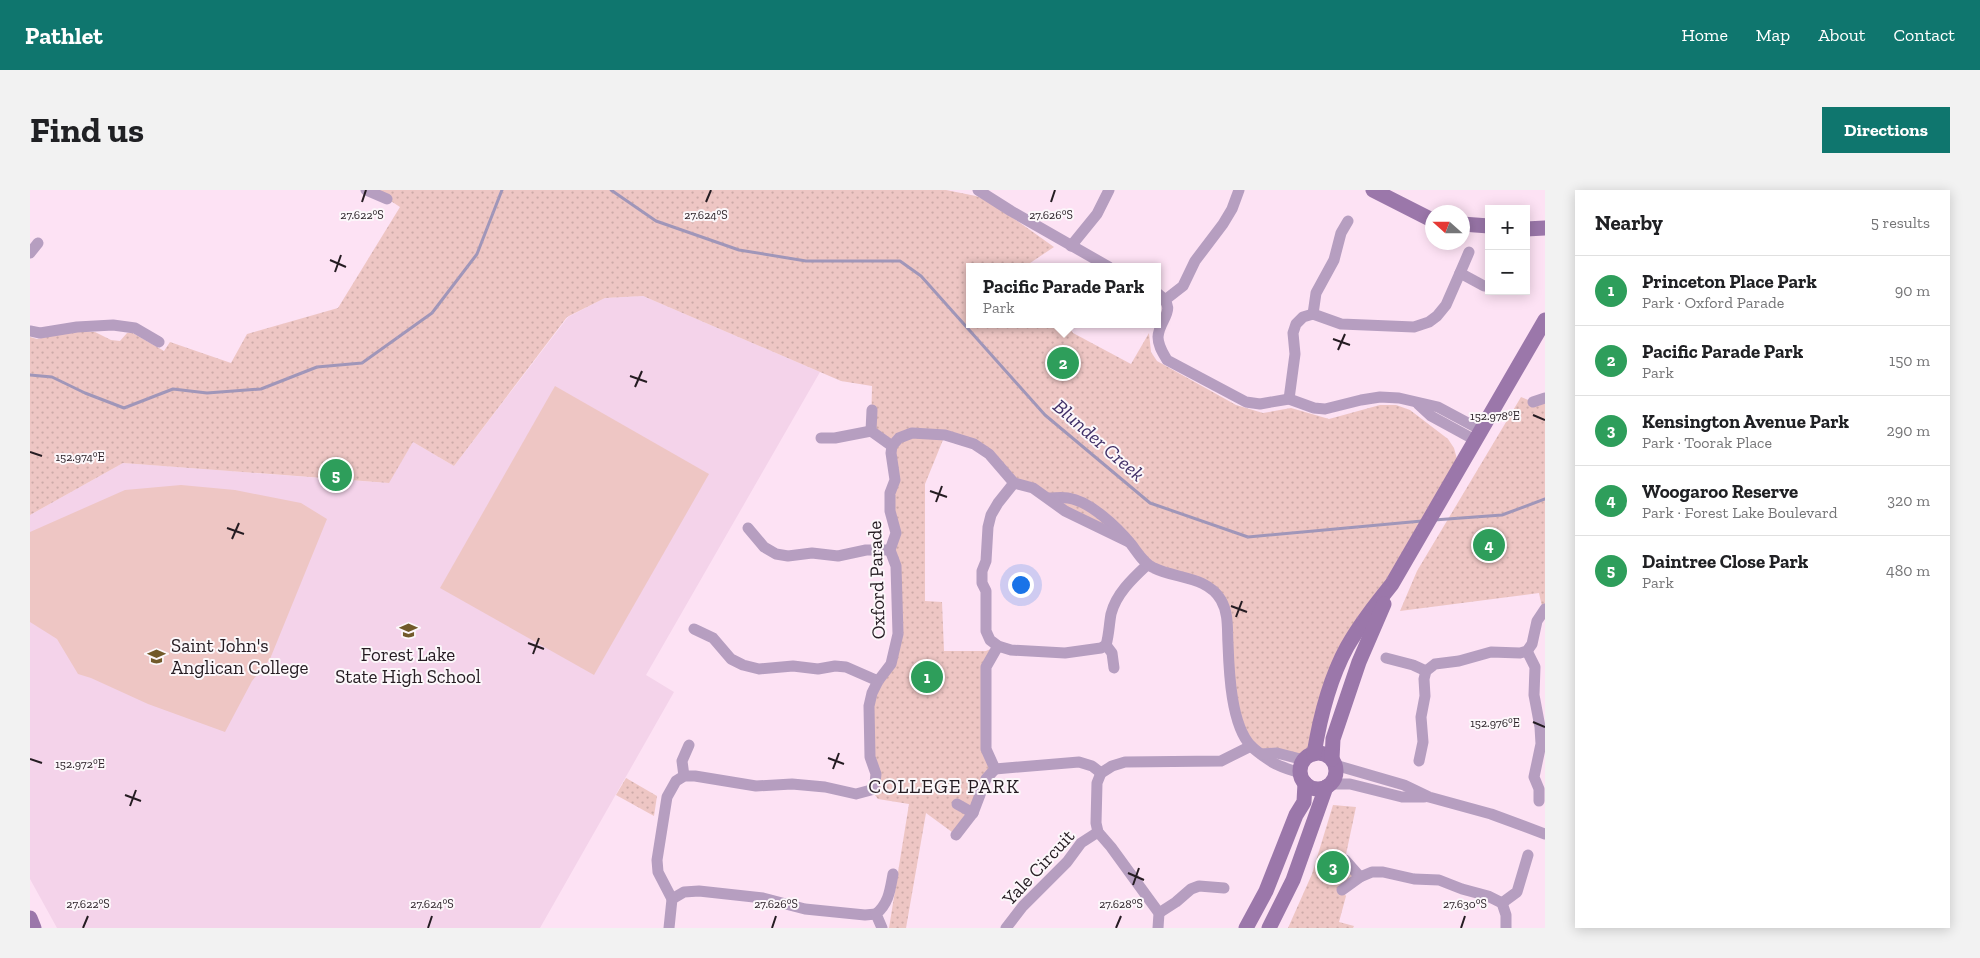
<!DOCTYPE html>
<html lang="en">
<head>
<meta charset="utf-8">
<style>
  :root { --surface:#fff; --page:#f2f2f2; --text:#202124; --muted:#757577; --line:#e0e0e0; --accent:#0f766e }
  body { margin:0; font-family:"Zilla Slab",serif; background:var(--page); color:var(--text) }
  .controls { position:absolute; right:15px; top:15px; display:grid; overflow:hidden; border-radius:0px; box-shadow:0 2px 12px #0003 }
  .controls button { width:45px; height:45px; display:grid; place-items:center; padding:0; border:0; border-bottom:1px solid var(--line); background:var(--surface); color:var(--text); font:25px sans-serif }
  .compass { position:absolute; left:1395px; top:15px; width:45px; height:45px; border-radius:50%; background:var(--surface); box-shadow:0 2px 12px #0003; rotate:291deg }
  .you { position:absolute; left:990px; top:394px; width:18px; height:18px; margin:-12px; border:4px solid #fff; border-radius:50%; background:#1a73e8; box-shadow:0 0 0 8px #1a73e833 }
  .badge { display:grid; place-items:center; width:32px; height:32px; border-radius:50%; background:var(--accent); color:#fff; font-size:16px; font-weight:700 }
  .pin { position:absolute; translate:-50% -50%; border:2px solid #fff; box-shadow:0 1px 5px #0006 }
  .popup { position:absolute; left:936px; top:73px; width:195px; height:65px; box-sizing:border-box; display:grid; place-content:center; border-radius:0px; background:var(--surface); filter:drop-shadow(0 1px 4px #0005); font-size:16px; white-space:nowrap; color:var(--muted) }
  .popup b { font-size:19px; color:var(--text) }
  .popup::after { content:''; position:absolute; left:50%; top:100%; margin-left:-10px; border:10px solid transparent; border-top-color:var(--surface) }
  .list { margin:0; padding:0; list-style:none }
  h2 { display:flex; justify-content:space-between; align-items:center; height:65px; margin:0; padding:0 20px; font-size:21px }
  h2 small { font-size:16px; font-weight:400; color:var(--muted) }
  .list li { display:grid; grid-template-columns:32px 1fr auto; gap:15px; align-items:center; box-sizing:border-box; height:70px; padding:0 20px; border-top:1px solid var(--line) }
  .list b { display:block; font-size:19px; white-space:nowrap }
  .list p { margin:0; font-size:16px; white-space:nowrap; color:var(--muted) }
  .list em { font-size:16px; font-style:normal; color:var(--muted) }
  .map { position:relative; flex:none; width:1515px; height:738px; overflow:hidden; border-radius:0px }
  header { display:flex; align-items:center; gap:30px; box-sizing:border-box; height:70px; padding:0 25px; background:var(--accent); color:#fff }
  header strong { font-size:24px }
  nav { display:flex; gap:28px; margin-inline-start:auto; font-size:18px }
  .intro { display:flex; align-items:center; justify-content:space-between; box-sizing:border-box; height:120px; padding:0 30px }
  h1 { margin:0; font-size:35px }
  .button { padding:12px 22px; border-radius:0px; background:var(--accent); color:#fff; font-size:18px; font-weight:700 }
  main { display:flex; gap:30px; padding:0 30px }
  aside { flex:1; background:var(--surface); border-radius:0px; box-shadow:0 2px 12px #0003 }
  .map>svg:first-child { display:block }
  .built { fill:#f4d3ea }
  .grass { fill:#eec6c4 }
  .park { fill:url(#park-dots) }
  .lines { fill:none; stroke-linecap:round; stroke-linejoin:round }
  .stream { stroke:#a096b9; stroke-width:3 }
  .street { stroke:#b69ec0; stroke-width:11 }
  .secondary { stroke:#9b77aa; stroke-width:15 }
  .ticks { fill:none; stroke:#251c22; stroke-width:2 }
  .labels { text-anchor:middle; stroke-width:4; stroke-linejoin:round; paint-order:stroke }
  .street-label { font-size:19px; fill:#251c22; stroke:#fcf7fa }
  .poi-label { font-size:19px; fill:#251c22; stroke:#fcf7fa; text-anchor:start }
  .water-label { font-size:20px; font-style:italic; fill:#403068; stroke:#fcf7fa }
  .neighbourhood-label { font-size:20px; letter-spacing:1px; fill:#251c22; stroke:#fcf7fa }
  .ticks-label { font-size:12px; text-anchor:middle; fill:#251c22; stroke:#fcf7fa; stroke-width:4; stroke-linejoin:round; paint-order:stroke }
</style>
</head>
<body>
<header>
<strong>Pathlet</strong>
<nav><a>Home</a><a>Map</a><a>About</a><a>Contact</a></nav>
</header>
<div class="intro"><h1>Find us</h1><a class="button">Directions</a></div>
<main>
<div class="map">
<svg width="1515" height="738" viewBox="0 0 1515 738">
  <defs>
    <pattern id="park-dots" width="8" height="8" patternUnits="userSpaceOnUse" patternTransform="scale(1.25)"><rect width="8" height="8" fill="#eec6c4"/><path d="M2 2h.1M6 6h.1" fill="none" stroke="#ccaaa8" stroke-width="1.8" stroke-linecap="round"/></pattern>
  </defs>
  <rect width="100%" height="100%" fill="#fde2f4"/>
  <polygon class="built" points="613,106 790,182 616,485 644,502 510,738 27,738 0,689 0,325 93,273 358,293 383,252 424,276 538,127 575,108"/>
  <g class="grass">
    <polygon points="525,196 679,284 564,485 410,398"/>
    <polygon points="151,295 205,300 271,313 297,329 240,469 222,491 195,542 118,514 61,488 48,484 27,449 0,432 0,342 95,300"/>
  </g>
  <g class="park">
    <polygon points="344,0 916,0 946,6 959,11 1024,57 994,77 939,77 939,134 1037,134 1043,143 1101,174 1119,143 1121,162 1127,171 1206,215 1233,223 1261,218 1299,229 1350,215 1366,215 1380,220 1418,249 1424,258 1427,269 1374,367 1331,430 1281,561 1269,569 1221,556 1202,510 1197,423 1176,395 1126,379 1099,352 984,293 959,264 915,245 895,294 895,411 912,412 914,461 956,461 968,456 956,477 956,559 965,579 926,645 896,623 876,738 859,738 879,614 848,609 841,600 839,516 865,460 866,376 861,263 841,241 842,196 811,191 613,106 575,108 537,127 424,276 383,252 359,293 93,273 0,325 0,147 7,149 44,141 65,142 81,150 90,151 97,143 101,142 134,161 140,152 201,173 217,144 308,118 370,17"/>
    <polygon points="1491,207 1503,212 1515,208 1515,419 1513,421 1509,403 1370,421 1387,381"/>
    <polygon points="596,588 627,606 624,626 586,605"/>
    <polygon points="1303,615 1326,617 1315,669 1330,687 1312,700 1316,706 1309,732 1324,736 1323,738 1258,738 1282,684"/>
  </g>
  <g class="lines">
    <g class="stream">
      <polyline points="581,0 626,31 709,60 776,71 870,71 891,86 1015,225 1120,313 1218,347 1392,331"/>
      <polyline points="0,185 22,187 55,203 94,218 143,199 177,203 231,199 287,177 332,173 402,123 447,64 472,0"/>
      <polyline points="1404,330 1472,325 1515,309"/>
    </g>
    <g class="street">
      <polyline points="336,0 357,9"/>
      <polyline points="948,0 981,21 1079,77"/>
      <polyline points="1041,56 1067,24 1079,0"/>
      <polyline points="1439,62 1430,83 1454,96"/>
      <polyline points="0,63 8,53"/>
      <path d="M 1127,103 C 1150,120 1129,128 1128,147 C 1128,156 1133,163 1137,170 L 1216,212 L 1230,214 L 1259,209 L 1284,218 L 1295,219 L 1331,210 L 1350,207 L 1369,208 L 1408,217 L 1451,240"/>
      <polyline points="1135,110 1153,96 1165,71 1193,34 1202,19 1209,0"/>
      <polyline points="1283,124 1286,103 1304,70 1311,43 1318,31"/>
      <polyline points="0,141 10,143 47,137 83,135 105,138 129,152"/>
      <polyline points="1259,209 1265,164 1263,143 1266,134 1273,127 1283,124 1311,134 1384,137 1399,132 1407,126 1416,115 1430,83"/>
      <polyline points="1503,212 1515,208"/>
      <polyline points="1388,214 1401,226 1445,250"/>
      <polyline points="842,220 841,241 862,256"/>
      <polyline points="791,248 805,248 841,241"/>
      <path d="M 984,293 L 968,313 L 961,325 L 958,337 L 956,371 L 952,381 L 952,393 L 956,401 L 956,441 L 960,450 L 968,456 L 981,460 L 1035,463 L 1071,458 L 1076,455 C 1079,445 1079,435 1081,424 C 1086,404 1102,389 1117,375"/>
      <path d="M 1019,308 C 1025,308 1032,307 1038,308 C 1060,311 1087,337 1101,354 C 1108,363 1114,374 1124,378 C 1146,389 1177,386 1191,410 C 1199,424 1197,439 1198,454 C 1199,482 1201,535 1221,556 C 1227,562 1236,568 1242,572 C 1250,577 1261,580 1270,583"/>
      <polyline points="718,338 734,357 746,364 758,366 782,363 808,366 836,360 860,360"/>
      <polyline points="664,439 683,448 701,469 713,475 729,479 763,476 788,479 805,476 816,477 848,491"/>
      <polyline points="1076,455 1082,463 1084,478"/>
      <polyline points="1497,461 1505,477 1504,505 1510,537 1511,554 1504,587 1509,599 1509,611"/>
      <polyline points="1356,468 1383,475 1396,481"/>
      <polyline points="1231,564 1247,563 1274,570"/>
      <polyline points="1389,571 1393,552 1391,527 1395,506 1394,489 1396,481 1405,474 1429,471 1461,462 1490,463 1497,461 1502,454 1507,431 1515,419"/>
      <polyline points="1305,575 1374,595 1399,607 1461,624 1515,644"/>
      <polyline points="965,579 1049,572 1062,576 1071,583"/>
      <polyline points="654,586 652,571 659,555"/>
      <polyline points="1300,594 1320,594 1372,607 1394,607"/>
      <polyline points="927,614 943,623"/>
      <polyline points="926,645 943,623 956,589 965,579 956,559 956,477 968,456"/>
      <polyline points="1330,687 1342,682 1353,682 1384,689 1409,690 1432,699 1458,706 1472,713 1476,725 1476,738"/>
      <polyline points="1312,700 1330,687 1315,670"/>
      <polyline points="642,709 654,702 669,701 733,708 775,719 835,725 846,724"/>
      <polyline points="1472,713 1487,702 1498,665"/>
      <polyline points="1129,723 1146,712 1161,699 1169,696 1194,698"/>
      <polyline points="639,738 642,709 628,682 627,670 637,607 646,591 654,586 665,586 726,596 762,594 795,597 826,604 841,600 845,593 846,584 840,567 839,516 842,503 848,491 861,474 868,444 866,376 860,360 866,343 860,321 860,303 865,290 861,263 862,256 869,248 882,243 915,245 944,254 959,264 984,293 1003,298 1035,321 1099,352"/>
      <path d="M 852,738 L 846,724 C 859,713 860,700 863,684"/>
      <polyline points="976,738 993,716 1037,672 1051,653 1068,642"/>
      <polyline points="1128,738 1129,723 1081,657 1068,642 1066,633 1067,593 1071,583 1082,576 1095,572 1191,571 1221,556"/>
    </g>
    <g class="secondary">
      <polyline points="1343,0 1402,30"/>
      <polyline points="1432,34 1459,36"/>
      <polyline points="1496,39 1515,38"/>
      <circle cx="1288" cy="581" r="18"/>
      <path d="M 1284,564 C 1290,527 1299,490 1317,457 C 1330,434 1346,414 1362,394 L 1515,130"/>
      <polyline points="1302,569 1303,549 1329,472 1354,414"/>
      <polyline points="0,728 4,738"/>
      <polyline points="1216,738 1236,701 1266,625 1274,612 1275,593"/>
      <polyline points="1239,738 1263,690 1296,597"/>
    </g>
  </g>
  <path class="ticks" d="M 332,12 L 336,0M 676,12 L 681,0M 1021,12 L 1025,0M 300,70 L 316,77M 305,82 L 311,65M 1303,149 L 1320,155M 1308,160 L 1315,144M 600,186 L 617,192M 605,197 L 612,181M 1503,225 L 1515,230M 0,262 L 12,266M 900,301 L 917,307M 906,312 L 912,296M 197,338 L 214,344M 202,349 L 209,333M 1201,416 L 1217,422M 1206,427 L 1212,411M 498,453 L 514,459M 503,464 L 509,448M 1503,532 L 1515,537M 798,568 L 814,574M 0,569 L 12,573M 803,579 L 809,563M 95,605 L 111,611M 100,616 L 106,600M 1098,683 L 1114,690M 1103,695 L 1109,678M 53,738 L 58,726M 398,738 L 402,726M 742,738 L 746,726M 1086,738 L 1091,726M 1431,738 L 1435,726"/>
  <defs>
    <symbol id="school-bare" viewBox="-9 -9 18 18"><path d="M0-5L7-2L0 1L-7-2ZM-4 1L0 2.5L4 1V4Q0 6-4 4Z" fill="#715a2a" stroke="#fcf7fa" stroke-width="2.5" paint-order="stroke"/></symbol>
  </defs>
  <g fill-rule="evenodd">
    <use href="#school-bare" x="366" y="428" width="25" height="25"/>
    <use href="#school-bare" x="114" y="454" width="25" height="25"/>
  </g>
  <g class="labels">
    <g class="street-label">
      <text transform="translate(846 390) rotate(-92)" y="7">Oxford Parade</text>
      <text transform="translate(1008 677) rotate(-47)" y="7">Yale Circuit</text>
    </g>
    <g class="poi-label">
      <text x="141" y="462">Saint John's<tspan x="141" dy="22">Anglican College</tspan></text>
      <text x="378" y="471" text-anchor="middle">Forest Lake<tspan x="378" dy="22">State High School</tspan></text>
    </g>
    <g class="water-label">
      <text transform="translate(1069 250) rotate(41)" y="7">Blunder Creek</text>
    </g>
    <g class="neighbourhood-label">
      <text x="914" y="603">COLLEGE PARK</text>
    </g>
  </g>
  <g class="ticks-label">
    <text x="332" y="29">27.622°S</text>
    <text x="676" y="29">27.624°S</text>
    <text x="1021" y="29">27.626°S</text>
    <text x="1465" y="230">152.978°E</text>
    <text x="50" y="271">152.974°E</text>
    <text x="1465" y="537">152.976°E</text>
    <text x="50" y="578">152.972°E</text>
    <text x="58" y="718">27.622°S</text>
    <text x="402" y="718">27.624°S</text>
    <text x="746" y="718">27.626°S</text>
    <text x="1091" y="718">27.628°S</text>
    <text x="1435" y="718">27.630°S</text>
  </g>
</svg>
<div class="controls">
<button>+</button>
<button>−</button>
</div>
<svg class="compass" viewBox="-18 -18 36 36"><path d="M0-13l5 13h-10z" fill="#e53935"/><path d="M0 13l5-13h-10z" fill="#757577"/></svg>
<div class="you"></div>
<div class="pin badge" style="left:897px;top:487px;background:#2e9e5b">1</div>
<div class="pin badge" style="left:1033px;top:173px;background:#2e9e5b">2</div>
<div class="popup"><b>Pacific Parade Park</b>Park</div>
<div class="pin badge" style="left:1303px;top:677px;background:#2e9e5b">3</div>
<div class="pin badge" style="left:1459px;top:355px;background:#2e9e5b">4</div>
<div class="pin badge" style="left:306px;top:285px;background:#2e9e5b">5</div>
</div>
<aside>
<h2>Nearby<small>5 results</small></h2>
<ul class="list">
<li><span class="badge" style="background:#2e9e5b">1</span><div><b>Princeton Place Park</b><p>Park · Oxford Parade</p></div><em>90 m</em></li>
<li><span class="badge" style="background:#2e9e5b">2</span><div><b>Pacific Parade Park</b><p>Park</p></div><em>150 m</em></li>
<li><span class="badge" style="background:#2e9e5b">3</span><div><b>Kensington Avenue Park</b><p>Park · Toorak Place</p></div><em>290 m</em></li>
<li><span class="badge" style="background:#2e9e5b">4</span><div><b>Woogaroo Reserve</b><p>Park · Forest Lake Boulevard</p></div><em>320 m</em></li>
<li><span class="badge" style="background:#2e9e5b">5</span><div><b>Daintree Close Park</b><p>Park</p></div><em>480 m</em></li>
</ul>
</aside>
</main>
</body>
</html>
